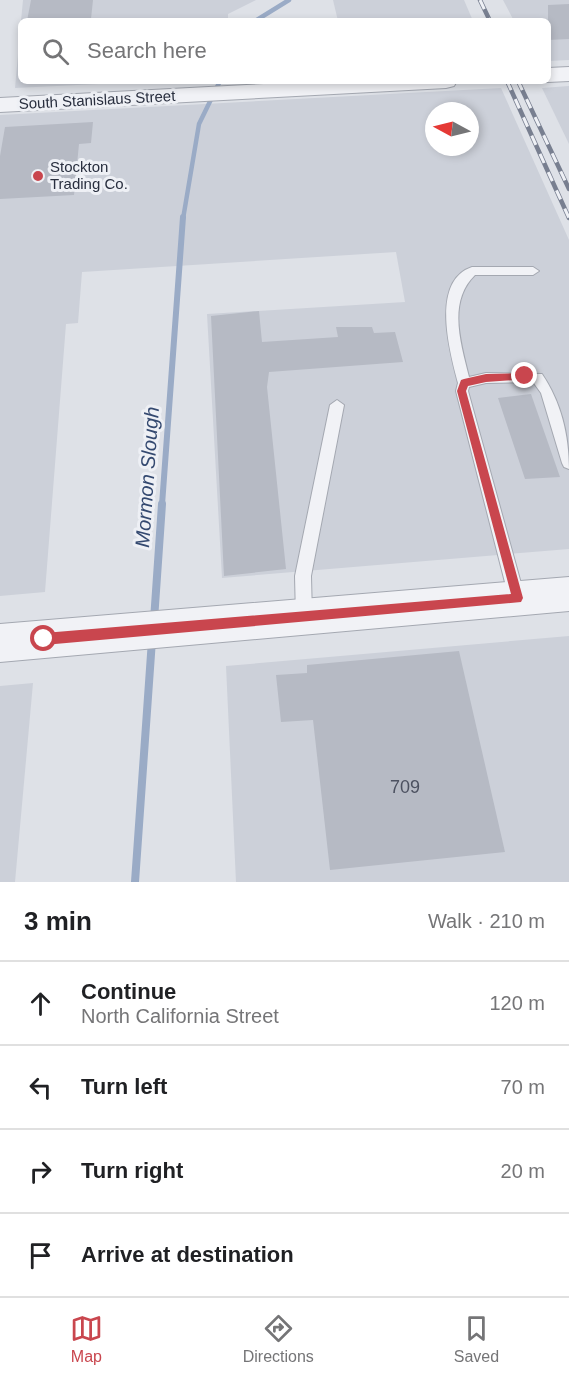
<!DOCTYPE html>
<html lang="en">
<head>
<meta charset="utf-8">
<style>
  :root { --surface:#fff; --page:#f6f6f6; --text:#202124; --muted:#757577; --line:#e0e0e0; --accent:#c9464e }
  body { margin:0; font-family:Helvetica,sans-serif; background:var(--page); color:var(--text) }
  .compass { position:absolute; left:425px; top:102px; width:54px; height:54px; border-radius:50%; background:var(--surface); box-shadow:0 3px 9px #0003; rotate:277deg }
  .stop { position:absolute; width:18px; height:18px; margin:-14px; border:4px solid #c9464e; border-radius:50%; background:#fff }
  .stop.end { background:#c9464e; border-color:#fff; box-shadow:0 2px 6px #0008 }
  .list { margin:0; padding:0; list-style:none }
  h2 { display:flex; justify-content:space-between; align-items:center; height:78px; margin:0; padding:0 24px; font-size:26px }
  h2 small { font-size:20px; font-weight:400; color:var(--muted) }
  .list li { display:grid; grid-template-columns:39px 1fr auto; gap:18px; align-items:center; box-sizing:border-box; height:84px; padding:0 24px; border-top:2px solid var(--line) }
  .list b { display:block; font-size:22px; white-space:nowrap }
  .list p { margin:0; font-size:20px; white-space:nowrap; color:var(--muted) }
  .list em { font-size:20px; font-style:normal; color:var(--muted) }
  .icon { flex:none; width:33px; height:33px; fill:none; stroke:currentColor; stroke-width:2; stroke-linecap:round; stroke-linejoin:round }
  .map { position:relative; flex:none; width:569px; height:882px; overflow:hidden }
  .search { position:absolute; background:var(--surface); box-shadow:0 3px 9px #0003; left:18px; right:18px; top:18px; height:66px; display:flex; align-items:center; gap:15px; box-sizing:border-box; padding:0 21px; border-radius:9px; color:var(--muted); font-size:22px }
  .sheet { height:414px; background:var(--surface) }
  nav { display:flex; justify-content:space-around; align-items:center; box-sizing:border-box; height:84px; border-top:2px solid var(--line); background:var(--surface); font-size:16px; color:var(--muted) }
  nav a { display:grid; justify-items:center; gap:3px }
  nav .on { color:var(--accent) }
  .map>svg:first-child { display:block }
  .built { fill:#ccd0d9; fill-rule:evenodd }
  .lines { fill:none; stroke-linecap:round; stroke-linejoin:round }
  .stream-far2 { stroke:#9aabc6; stroke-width:4.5 }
  .stream-far1 { stroke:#9aabc6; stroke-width:6 }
  .stream { stroke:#9aabc6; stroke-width:8 }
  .building { fill:#b6bac4 }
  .service-casing { stroke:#a4a8b1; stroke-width:2 }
  .tertiary-casing { stroke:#a4a8b1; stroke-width:2 }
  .service { fill:#f1f2f6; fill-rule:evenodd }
  .tertiary { fill:#f1f2f6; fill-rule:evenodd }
  .rail-casing { stroke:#787f90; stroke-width:4.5 }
  .rail { stroke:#eef0f5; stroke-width:3; stroke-dasharray:10; stroke-linecap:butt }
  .route { fill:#c9464e }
  .poi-dot { fill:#c9464e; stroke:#eef0f5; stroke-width:2 }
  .labels { text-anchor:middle; stroke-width:6; stroke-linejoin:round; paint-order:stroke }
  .far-street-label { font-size:15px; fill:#282e3e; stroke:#eef0f5 }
  .far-poi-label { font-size:15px; fill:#282e3e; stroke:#eef0f5; text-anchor:start }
  .near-number-label { font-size:18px; fill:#4c5160 }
  .water-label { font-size:20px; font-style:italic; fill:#344970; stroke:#eef0f5 }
</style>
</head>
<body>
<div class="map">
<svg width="569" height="882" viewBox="0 0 569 882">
  <rect width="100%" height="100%" fill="#dee1e7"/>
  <g class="built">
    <polygon points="23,0 256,0 228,14 228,21 21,21"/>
    <polygon points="333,0 464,0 473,21 338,21"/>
    <polygon points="503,0 569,0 569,60 548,61 548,21 514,21"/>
    <polygon points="21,21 21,81 161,81 15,88"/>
    <polygon points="569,86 569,144 542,88"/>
    <path d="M 501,88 L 569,240 L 569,549 L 222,578 L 207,314 L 405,302 L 396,252 L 82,272 L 78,323 L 66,324 L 45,592 L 0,596 L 0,115 ZM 434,111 L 470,111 L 470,147 L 434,147 Z"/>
    <polygon points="569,636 569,882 236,882 226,666"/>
    <polygon points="33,683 15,882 0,882 0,686"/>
  </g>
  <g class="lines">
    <g class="stream-far2">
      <polyline points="255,21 289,0"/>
      <polyline points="183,219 199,124 220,81"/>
    </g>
    <polyline class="stream-far1" points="162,505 183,217"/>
    <g class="stream">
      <polyline points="154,620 162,504"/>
      <polyline points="135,882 152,640"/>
    </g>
  </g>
  <g class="building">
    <polygon points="31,0 93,0 91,19 27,21"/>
    <polygon points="569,4 569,39 548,40 548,5"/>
    <polygon points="93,122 91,143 79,144 74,195 0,199 0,156 5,127"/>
    <polygon points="259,311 262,342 338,337 336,327 372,327 374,333 395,332 403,362 269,372 267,387 286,569 224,576 211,316"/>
    <polygon points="531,394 560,477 525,479 498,398"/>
    <polygon points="459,651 505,852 330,870 313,720 281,722 276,675 307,673 307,665"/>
  </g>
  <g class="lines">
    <defs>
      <g id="service">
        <path d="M 472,267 L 533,267 L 539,271 L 533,275 L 475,275 C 447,302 461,344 469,377 L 486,373 L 542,374 C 561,402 569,435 569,469 L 564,467 L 562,463 L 541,393 L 533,382 L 486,383 L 469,387 L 468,391 L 525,598 L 522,603 L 517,605 L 512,603 L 509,598 L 456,391 L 458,383 C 450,353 430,281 472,267 Z"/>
        <polygon points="337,400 344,405 311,576 312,617 310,622 304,624 298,622 296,617 295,576 330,405"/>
      </g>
      <g id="tertiary">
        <polygon points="569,67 569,81 548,82 545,81 548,81 548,68"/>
        <polygon points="320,81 457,81 454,86 446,88 0,112 0,98"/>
        <polygon points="569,577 569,611 0,662 0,624"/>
      </g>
    </defs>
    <use href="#service" class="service-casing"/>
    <use href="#tertiary" class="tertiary-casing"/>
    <use href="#service" class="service"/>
    <use href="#tertiary" class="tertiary"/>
    <defs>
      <g id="rail">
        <polyline points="480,0 490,21"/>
        <polyline points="507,81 569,218"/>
        <polyline points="518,81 569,189"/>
      </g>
    </defs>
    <use href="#rail" class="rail-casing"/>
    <use href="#rail" class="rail"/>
  </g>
  <polygon class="route" points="525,373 530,376 529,379 486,382 468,386 466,391 523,598 521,602 44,645 40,643 40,635 44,633 511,594 457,391 461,380 464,379 486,374"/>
  <circle class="poi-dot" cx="38" cy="176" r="6"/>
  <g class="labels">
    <g class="far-street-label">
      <text transform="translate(97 100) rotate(-3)" y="5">South Stanislaus Street</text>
    </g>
    <g class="far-poi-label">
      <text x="50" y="172">Stockton<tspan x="50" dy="17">Trading Co.</tspan></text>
    </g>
    <g class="near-number-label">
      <text x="405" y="793">709</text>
    </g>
    <g class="water-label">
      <text transform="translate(147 477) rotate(-86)" y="7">Mormon Slough</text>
    </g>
  </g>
</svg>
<svg class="compass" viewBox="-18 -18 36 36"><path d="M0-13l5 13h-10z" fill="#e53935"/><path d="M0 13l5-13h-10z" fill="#757577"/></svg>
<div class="stop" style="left:44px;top:639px"></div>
<div class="stop end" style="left:525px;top:376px"></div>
<div class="search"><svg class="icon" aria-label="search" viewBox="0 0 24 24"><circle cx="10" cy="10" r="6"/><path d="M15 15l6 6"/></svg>Search here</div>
</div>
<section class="sheet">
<h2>3 min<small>Walk · 210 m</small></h2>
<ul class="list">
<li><svg class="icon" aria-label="ahead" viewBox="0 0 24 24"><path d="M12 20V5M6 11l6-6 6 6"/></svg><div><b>Continue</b><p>North California Street</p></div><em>120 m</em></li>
<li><svg class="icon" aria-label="left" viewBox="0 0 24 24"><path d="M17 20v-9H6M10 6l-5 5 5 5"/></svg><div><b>Turn left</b></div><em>70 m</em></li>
<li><svg class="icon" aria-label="right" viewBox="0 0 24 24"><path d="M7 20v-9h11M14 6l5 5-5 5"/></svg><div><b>Turn right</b></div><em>20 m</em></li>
<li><svg class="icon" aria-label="arrive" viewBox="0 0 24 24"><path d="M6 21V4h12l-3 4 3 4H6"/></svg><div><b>Arrive at destination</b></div></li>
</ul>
</section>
<nav>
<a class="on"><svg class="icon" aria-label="map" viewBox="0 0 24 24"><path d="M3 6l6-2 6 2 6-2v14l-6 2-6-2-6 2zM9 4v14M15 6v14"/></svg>Map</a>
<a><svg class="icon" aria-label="directions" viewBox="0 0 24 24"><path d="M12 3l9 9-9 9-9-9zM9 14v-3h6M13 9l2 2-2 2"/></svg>Directions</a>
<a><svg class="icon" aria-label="saved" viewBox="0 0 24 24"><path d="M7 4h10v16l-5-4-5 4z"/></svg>Saved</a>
</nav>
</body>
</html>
